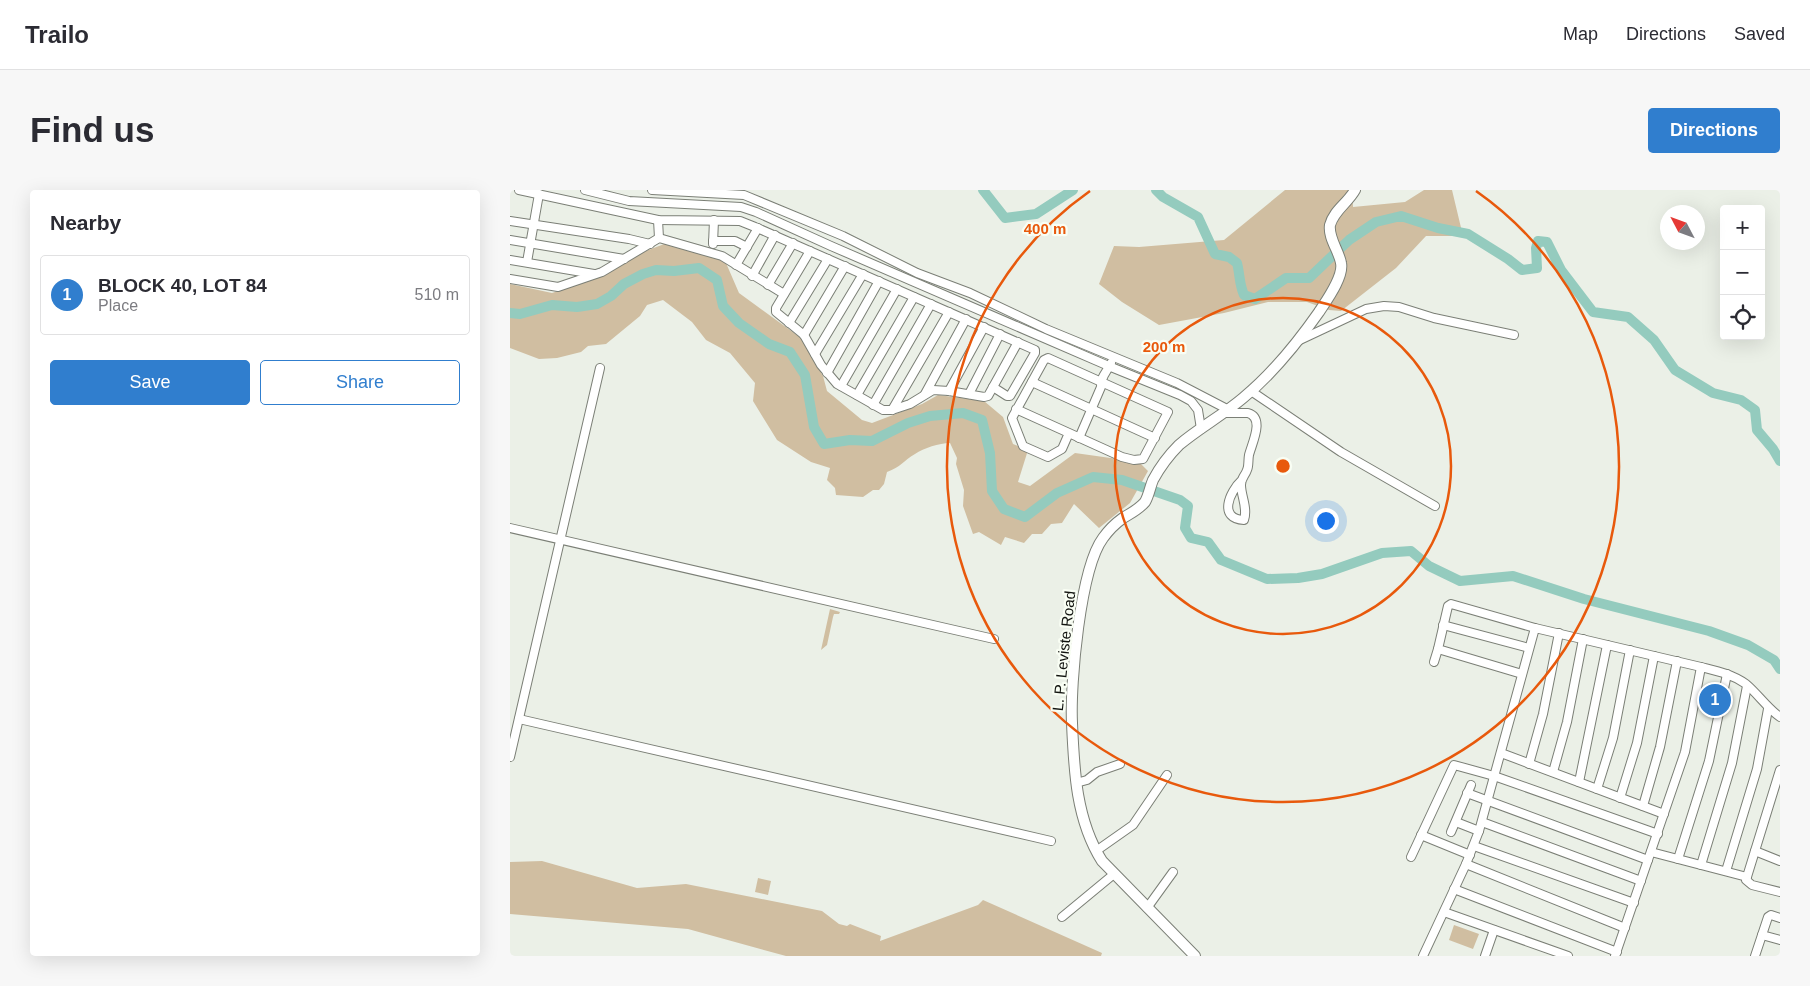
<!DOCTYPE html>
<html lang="en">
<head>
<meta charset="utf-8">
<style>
  :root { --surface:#fff; --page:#f7f7f7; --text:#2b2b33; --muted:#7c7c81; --line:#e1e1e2; --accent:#307ece }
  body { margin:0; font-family:Helvetica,sans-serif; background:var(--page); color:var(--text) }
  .controls { position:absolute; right:15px; top:15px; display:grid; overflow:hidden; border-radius:5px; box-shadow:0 5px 20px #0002 }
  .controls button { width:45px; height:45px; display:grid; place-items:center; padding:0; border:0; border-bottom:1px solid var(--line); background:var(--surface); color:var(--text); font:25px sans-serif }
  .compass { position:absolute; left:1150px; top:15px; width:45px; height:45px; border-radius:50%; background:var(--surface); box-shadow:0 5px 20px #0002; rotate:311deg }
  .you { position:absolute; left:815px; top:330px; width:18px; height:18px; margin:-12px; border:4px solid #fff; border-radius:50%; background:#1a73e8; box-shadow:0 0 0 8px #1a73e833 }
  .badge { display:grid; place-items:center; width:32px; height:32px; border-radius:50%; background:var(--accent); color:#fff; font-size:16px; font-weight:700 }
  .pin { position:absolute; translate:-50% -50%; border:2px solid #fff; box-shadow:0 1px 5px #0006 }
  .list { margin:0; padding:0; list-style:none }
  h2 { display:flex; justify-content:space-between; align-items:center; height:65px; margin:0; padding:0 20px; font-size:21px }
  h2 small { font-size:16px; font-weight:400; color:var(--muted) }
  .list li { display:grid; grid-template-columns:32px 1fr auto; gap:15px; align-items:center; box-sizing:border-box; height:80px; margin:0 10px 10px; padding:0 10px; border:1px solid var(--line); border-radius:5px }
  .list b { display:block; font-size:19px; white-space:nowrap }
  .list p { margin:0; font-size:16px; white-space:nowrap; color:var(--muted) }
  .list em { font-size:16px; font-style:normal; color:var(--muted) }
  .actions { display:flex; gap:10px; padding:15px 20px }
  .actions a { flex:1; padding:11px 0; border:1px solid var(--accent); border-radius:5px; text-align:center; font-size:18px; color:var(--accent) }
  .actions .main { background:var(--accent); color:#fff }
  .icon { flex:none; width:28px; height:28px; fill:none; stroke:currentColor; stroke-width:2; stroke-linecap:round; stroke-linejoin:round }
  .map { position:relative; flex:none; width:1270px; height:766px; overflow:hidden; border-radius:5px }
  header { display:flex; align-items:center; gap:30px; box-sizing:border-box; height:70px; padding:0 25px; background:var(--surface); border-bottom:1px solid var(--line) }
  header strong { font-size:24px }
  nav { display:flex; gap:28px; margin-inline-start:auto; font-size:18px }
  .intro { display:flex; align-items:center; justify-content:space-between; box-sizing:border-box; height:120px; padding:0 30px }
  h1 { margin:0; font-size:35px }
  .button { padding:12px 22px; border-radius:5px; background:var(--accent); color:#fff; font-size:18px; font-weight:700 }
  main { display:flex; gap:30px; padding:0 30px }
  aside { flex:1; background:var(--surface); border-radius:5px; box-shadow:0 5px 20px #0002 }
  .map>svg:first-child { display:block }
  .green { fill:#d0bea1 }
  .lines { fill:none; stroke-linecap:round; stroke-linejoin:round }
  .river { stroke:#94cbbe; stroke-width:10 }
  .minor-casing { stroke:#7b7f76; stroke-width:10 }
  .major-casing { stroke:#7b7f76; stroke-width:12 }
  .minor { stroke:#fff; stroke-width:8 }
  .major { stroke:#fff; stroke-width:10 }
  .ring { fill:none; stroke:#e8590c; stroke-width:2.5 }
  .labels { text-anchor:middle; stroke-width:4.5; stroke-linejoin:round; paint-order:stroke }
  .street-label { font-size:15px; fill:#11130f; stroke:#f9fef4 }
  .centre { fill:#e8590c; stroke:#f9fef4; stroke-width:2.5 }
  .ring-label { font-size:15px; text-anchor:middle; font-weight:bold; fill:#e8590c; stroke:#f9fef4; stroke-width:4.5; stroke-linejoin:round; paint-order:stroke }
</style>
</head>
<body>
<header>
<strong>Trailo</strong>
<nav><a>Map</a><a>Directions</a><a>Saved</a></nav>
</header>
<div class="intro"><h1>Find us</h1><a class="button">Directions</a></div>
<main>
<aside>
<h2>Nearby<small></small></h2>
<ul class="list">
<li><span class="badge">1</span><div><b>BLOCK 40, LOT 84</b><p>Place</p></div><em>510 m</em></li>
</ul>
<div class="actions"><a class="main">Save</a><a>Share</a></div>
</aside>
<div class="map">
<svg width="1270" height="766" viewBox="0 0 1270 766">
  <rect width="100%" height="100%" fill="#ebf0e7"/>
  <g class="green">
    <polygon points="775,0 842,0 843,17 895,12 914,0 942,0 953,46 916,46 886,78 831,121 819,120 797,112 758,112 714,123 649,135 612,112 589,94 604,56 629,57 714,50"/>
    <path d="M 157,53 L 210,69 L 216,73 L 229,103 L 291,148 L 313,186 L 317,201 L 352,230 L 362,233 L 412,214 L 428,205 L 474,211 L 493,227 L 503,254 L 518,260 L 508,292 L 520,296 L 565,263 L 629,272 L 638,281 L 620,313 L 589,338 L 564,314 L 552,333 L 541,334 L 532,344 L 522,344 L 514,353 L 495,347 L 491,355 L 469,342 L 463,344 L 453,316 L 454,300 L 446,274 L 447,268 L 440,253 C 429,253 414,258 405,264 C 393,271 391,277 377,282 L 374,294 L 369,300 L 363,300 L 353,307 L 326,305 L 325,298 L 317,290 L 320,278 L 301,272 L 267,250 L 243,211 L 245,193 L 220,163 L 196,150 L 182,132 L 153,110 L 137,115 L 130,126 L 96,154 L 78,156 L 71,162 L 47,168 L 29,169 L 0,158 L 0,94 L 42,103 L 90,87 L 133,62 Z"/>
    <polygon points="320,419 330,422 329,424 324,424 323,427 317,455 311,460"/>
    <polygon points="32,671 127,698 176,694 312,721 329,734 337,736 340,734 371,746 370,751 468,715 473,710 592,763 591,766 276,766 178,739 0,724 0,672"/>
    <polygon points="248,688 261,691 258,705 245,702"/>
    <polygon points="944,735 969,744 963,759 939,750"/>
  </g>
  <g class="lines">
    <g class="river">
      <polyline points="473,0 495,28 526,24 563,0"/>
      <path d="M 646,0 L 653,7 L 688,27 L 705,64 L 719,67 L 727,73 C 730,84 729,94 734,105 L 745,109 L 776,88 L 799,88 L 839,50 L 866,32 L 891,26 L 928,38 L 958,44 L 998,69 L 1012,80 L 1027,78 L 1026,58 L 1028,51 L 1037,52 L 1051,80 L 1083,122 L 1118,127 L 1144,150 L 1165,180 L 1203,203 L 1231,210 L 1245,220 L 1247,240 L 1263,259 L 1270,271"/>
      <polyline points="0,123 10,124 42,115 67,117 87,114 101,106 114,94 133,84 146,80 164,81 189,78 207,90 213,116 229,133 259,154 280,162 295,185 304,237 314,254 340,250 362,251 398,233 420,226 453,223 472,230 480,263 482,301 494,319 515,327 547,303 583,287 612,290 670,310 678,316 675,338 681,348 698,352 711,370 757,389 788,388 812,384 872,363 901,361 919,376 950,391 1003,386 1074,409 1199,441 1238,455 1264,470 1270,479"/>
    </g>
    <defs>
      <g id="minor">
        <polyline points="9,0 148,30 230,31 245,37 525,160 525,163 500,206 497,206 483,197"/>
        <polyline points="75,0 119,11 231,17 246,22 321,56 601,177 670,205 681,211 688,220 691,239"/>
        <polyline points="142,0 234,5 333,46 407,83 460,103 536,139 667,193 717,219"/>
        <polyline points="148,30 149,48"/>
        <polyline points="0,31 119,49 140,54"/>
        <polyline points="0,50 114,69"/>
        <polyline points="203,51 225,51 237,57"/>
        <polyline points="203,54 204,30"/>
        <polyline points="300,61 266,118 266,122 294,145 311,175 327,194 373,220 382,220 400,214 423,200 439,201 474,207 478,206 508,152"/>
        <polyline points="0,70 84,84"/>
        <polyline points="17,72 29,4"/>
        <polyline points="226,75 248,38"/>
        <polyline points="242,86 265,45"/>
        <polyline points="0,89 48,97 92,82 149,48 212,66 274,104"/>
        <polyline points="258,95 283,53"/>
        <polyline points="279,133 318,69"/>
        <polyline points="294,145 335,76"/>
        <polyline points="790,150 856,119 874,116 889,117 924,128 1004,145"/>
        <polyline points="305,164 353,84"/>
        <polyline points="317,183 369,91"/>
        <polyline points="522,192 645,248"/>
        <polyline points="331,196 387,99"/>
        <polyline points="439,201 474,137"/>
        <polyline points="741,201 831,262 925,316"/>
        <polyline points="415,204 456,129"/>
        <polyline points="459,204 490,144"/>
        <polyline points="347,205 404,107"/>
        <polyline points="363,215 421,114"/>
        <polyline points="506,219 612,267 624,270 633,269 658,222 538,168 534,170 502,228 513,256 538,267 552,259 559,243"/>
        <polyline points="382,220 439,122"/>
        <path d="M 714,223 L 738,223 C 755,228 742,253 739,265 C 738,270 739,276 737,280 C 735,286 731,288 731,295 C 731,306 738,318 734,330 C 708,329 719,302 732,290"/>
        <path d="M 569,248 L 591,197 C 590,187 597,182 601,173"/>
        <polyline points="0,338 484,449"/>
        <polyline points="933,435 1019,458"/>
        <polyline points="924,472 928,459"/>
        <polyline points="1012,484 928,459 938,416 941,414 1025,438"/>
        <polyline points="9,529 541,651"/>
        <polyline points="991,563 1154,624"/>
        <polyline points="0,567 90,178"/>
        <polyline points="1019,574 1033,524 1049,443"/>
        <polyline points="1270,580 1236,690 1242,695 1270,702"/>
        <polyline points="1043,582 1057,532 1073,449"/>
        <polyline points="1069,592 1097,455"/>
        <polyline points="566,593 577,590 587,582 610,574"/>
        <polyline points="1087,599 1103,548 1120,460"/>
        <polyline points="957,603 1138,670"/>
        <polyline points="1110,608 1127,553 1144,466"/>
        <polyline points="1133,616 1150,557 1167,471"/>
        <polyline points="946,632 969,641"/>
        <polyline points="972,632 1131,691"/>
        <polyline points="941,642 961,595"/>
        <polyline points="911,645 960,665"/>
        <polyline points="964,656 1124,713"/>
        <polyline points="586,661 623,635 657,585"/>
        <polyline points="1245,661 1270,671"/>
        <polyline points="1141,662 1237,687"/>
        <polyline points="901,667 944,575 984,586 1148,644"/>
        <polyline points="1168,669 1199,571 1217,484"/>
        <polyline points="956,674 1115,738"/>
        <polyline points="1191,675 1222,573 1237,496"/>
        <polyline points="1216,681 1247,579 1258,519"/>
        <polyline points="944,699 1107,762"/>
        <polyline points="637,718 663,682"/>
        <polyline points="934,722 1058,766"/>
        <polyline points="552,727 604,684"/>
        <polyline points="1252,745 1270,750"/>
        <polyline points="913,766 956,674 969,641 1025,438 1191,477"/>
        <polyline points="975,766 984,740"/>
        <path d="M 1105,766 L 1175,562 L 1191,477 C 1207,481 1222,484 1236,494 C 1248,504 1257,518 1270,527"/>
        <polyline points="1245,766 1258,727 1261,725 1270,728"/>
      </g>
      <path id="major" d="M 685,766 L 592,671 C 566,630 564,580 562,533 C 560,494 570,379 593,348 C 598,341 606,333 613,328 C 621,323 628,320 635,312 C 639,305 640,297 643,290 C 650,277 659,265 669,255 C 689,238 713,225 733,208 C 761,185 788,152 809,122 C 816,111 834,87 831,73 C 829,61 818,48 820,35 C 824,20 838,13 845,0"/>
    </defs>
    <use href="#minor" class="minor-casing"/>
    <use href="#major" class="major-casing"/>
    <use href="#minor" class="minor"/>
    <use href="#major" class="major"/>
  </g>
  <g class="ring">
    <circle cx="773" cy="276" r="168"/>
    <path d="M966 1A336 336 0 1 1 580 1"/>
  </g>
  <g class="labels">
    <g class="street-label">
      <text transform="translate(554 461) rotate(-84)" y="5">L. P. Leviste Road</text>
    </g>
  </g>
  <circle cx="773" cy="276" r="8" class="centre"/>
  <g class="ring-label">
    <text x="535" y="44">400 m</text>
    <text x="654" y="162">200 m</text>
  </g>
</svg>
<div class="controls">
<button>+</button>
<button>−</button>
<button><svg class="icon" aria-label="locate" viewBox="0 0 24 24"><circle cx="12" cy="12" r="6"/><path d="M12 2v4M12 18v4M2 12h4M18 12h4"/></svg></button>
</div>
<svg class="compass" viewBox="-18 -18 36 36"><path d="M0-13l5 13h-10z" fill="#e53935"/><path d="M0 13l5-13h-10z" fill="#7c7c81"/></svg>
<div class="you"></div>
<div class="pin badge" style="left:1205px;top:510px">1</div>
</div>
</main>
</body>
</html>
